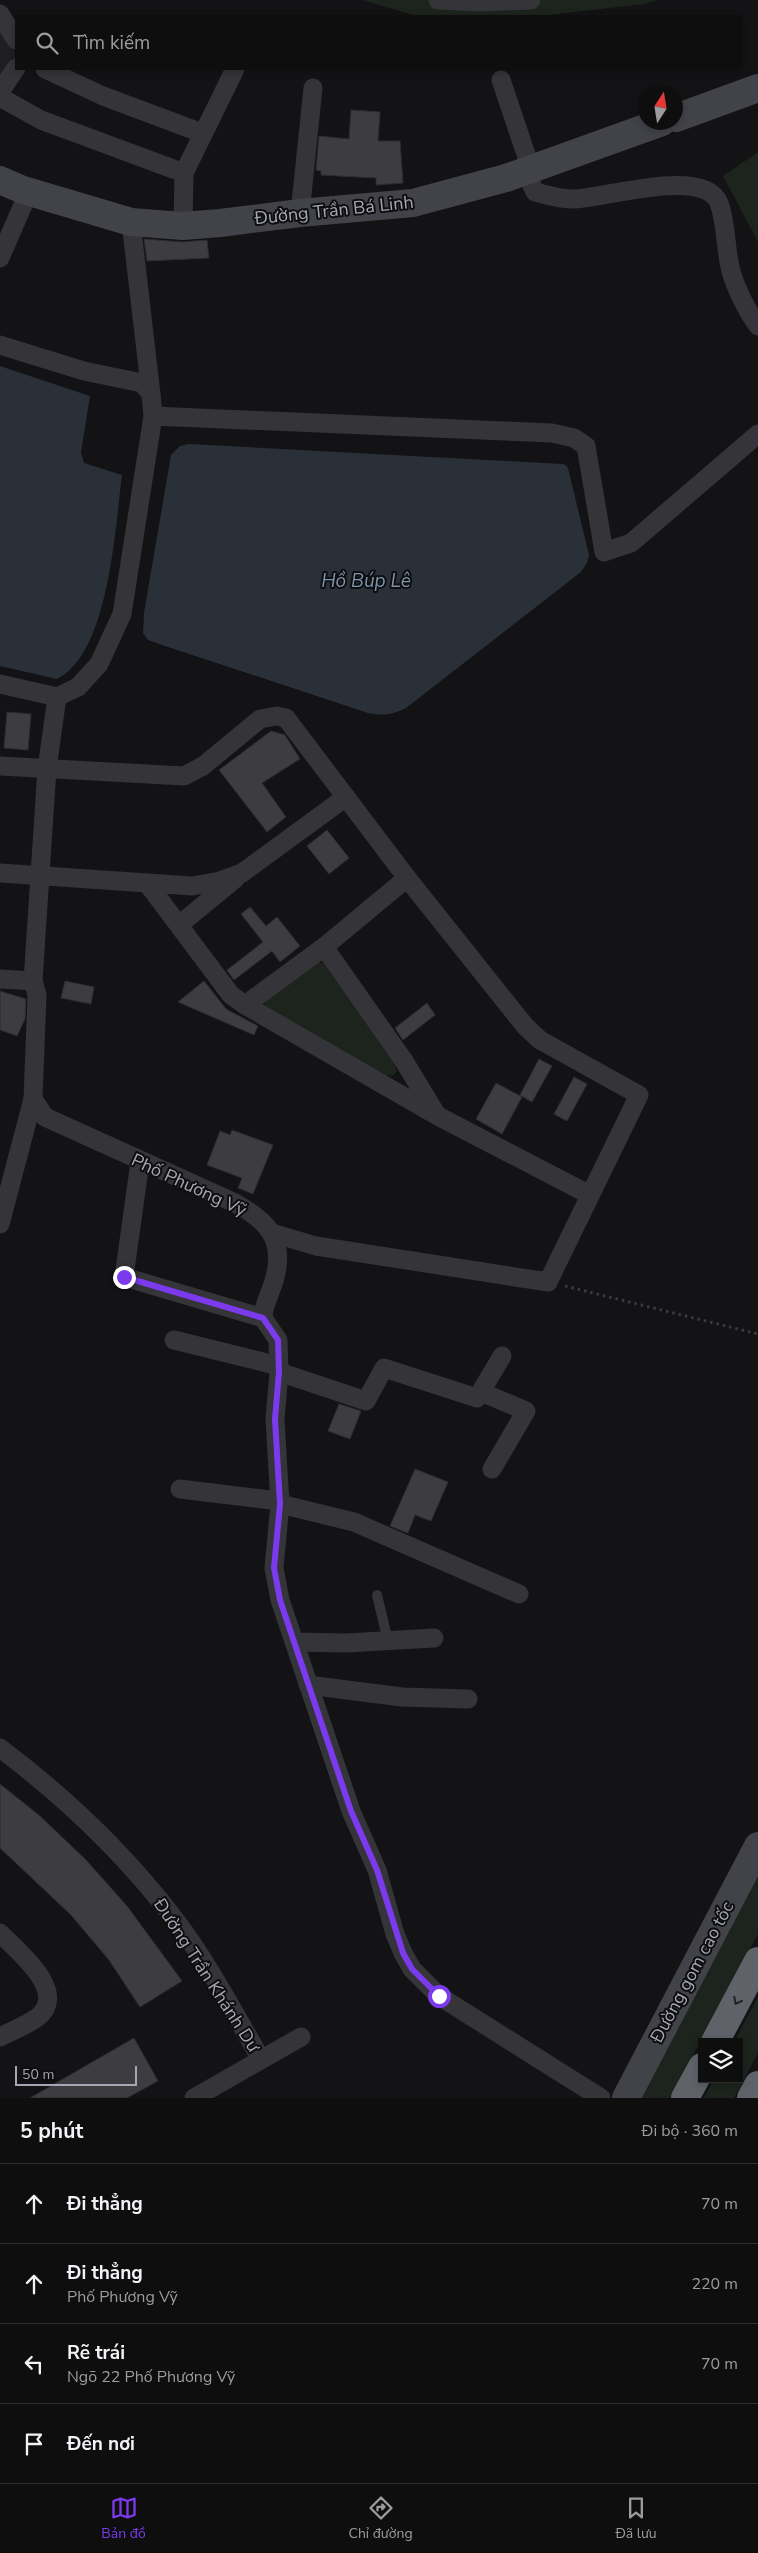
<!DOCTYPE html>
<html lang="vi">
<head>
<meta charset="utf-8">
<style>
  :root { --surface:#0e0e0f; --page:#171718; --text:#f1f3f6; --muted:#9b9c9e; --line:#2e2e2f; --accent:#7c3aed }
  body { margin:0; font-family:"Nunito Sans",sans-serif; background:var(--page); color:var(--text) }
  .controls { position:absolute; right:15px; bottom:15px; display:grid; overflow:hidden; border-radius:0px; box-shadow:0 2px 8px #0003 }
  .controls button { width:45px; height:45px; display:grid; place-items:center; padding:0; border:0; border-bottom:1px solid var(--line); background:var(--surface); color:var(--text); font:25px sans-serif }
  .compass { position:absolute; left:638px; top:85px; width:45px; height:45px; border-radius:50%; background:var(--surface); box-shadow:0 2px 8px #0003; rotate:12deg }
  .scale { position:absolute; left:15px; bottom:12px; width:122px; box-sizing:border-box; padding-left:5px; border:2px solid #a5a8b4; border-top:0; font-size:14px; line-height:18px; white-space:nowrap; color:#a5a8b4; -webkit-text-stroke:4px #0e0d0f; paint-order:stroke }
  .stop { position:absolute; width:15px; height:15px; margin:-11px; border:4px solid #7c3aed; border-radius:50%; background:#fff }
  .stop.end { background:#7c3aed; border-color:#fff; box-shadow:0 1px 5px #0008 }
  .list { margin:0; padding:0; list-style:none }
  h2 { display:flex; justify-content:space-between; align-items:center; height:65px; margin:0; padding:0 20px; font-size:21px }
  h2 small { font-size:16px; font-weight:400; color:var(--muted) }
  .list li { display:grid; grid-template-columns:32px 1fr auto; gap:15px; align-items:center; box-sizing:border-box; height:80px; padding:0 20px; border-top:1px solid var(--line) }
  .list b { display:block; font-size:19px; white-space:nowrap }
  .list p { margin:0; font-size:16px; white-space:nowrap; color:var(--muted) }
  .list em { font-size:16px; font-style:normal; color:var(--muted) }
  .icon { flex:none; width:28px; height:28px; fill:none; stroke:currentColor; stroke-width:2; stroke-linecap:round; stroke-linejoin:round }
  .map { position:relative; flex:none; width:758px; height:2098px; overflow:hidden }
  .search { position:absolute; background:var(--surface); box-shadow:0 2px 8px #0003; left:15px; right:15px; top:15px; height:55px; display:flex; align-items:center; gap:12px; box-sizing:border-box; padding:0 18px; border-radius:0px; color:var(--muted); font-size:19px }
  .sheet { height:385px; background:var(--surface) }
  nav { display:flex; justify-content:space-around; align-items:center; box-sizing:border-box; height:70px; border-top:1px solid var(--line); background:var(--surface); font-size:14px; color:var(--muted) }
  nav a { display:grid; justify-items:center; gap:2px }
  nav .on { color:var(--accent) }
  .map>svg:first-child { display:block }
  .built { fill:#1f1f21 }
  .green { fill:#1d241e }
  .water { fill:#293037 }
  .building { fill:#3d3d41; stroke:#2d2d30 }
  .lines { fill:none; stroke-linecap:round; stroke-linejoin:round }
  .path { stroke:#3a3b40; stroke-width:3; stroke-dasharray:2.5 4; stroke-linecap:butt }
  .lane { stroke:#343439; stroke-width:10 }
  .street { stroke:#343439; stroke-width:19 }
  .secondary { stroke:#424349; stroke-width:28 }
  .highway { stroke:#60626a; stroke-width:28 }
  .oneway { stroke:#222226 }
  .route { stroke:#7c3aed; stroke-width:6 }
  .labels { text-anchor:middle; stroke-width:4; stroke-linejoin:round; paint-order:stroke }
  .street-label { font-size:18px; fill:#a5a8b4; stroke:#0e0d0f }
  .water-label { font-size:19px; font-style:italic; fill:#7c94ae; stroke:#0e0d0f }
</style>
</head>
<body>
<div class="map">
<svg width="758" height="2098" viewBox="0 0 758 2098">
  <rect width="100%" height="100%" fill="#131214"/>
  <polygon class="built" points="0,32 16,52 16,60 0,85"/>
  <g class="green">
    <polygon points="362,0 658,0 644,4 541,16 417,16"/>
    <polygon points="758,152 758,242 723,176"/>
    <polygon points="317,961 324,964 394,1063 397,1071 392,1076 384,1075 265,1008 264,1002"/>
    <polygon points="758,1873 758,1934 670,2098 637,2098"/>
    <polygon points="758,1997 758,2053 734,2098 704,2098 714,2079 739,2079 739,2042 734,2042"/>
  </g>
  <g class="water">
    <path d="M 0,366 L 90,396 L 81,452 L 84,463 L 122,475 C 115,528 109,654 57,679 L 0,666 Z"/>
    <path d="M 189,444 L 563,464 L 567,466 L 569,472 L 589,555 L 587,563 L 581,572 L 406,708 C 392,715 383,716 368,713 L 162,645 L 148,640 L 143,633 L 144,613 L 171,455 L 180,446 Z"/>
  </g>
  <g class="building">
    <polygon points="351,110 380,112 378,141 400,141 403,183 376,185 376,178 321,175 321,171 316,170 319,136 349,139"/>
    <polygon points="144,239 182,242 207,240 209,258 147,261"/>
    <polygon points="7,712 31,714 28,750 4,748"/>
    <polygon points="271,731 285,735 300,759 262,783 286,817 267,832 219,770"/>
    <polygon points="327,830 349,858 329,874 307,846"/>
    <polygon points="250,907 266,926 277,917 300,946 280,962 272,951 234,980 227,970 263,942 241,914"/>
    <polygon points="65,981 94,987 91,1004 61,998"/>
    <polygon points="204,981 226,1009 258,1026 254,1035 178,1002"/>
    <polygon points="0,991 26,999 25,1019 17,1036 0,1030"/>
    <polygon points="427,1003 435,1015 403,1040 395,1028"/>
    <polygon points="539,1059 552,1066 532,1102 520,1095"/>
    <polygon points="574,1077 587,1084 567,1121 554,1114"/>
    <polygon points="496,1083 522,1097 502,1134 476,1119"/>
    <polygon points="232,1130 273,1145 253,1194 238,1188 242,1178 207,1165 220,1131 230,1135"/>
    <polygon points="339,1404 361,1411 350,1439 328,1431"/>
    <polygon points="415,1469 448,1482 431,1521 415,1515 408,1533 390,1526"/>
    <polygon points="0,1784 40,1816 86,1860 127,1906 182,1981 140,2007 109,1960 71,1915 0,1848"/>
    <polygon points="134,2038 158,2081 127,2098 30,2098"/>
  </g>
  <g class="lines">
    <polyline class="path" points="565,1286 758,1334"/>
    <polyline class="lane" points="377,1595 388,1641"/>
    <g class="street">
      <polyline points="438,0 481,2 531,0"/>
      <polyline points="0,14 16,40"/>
      <polyline points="45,69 103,96 202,133"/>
      <polyline points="501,80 531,169"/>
      <polyline points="0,92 16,68"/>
      <polyline points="0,97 41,120 184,173"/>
      <path d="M 525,171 L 535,192 C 547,195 560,199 573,199 C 602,199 704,166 719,203 C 727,225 725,249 731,271 C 736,289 747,311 758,326"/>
      <polyline points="300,213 313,88"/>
      <polyline points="131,222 151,394"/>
      <polyline points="183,226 184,173 235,69"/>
      <polyline points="0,258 29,191"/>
      <polyline points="0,345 84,371 142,383 151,394 153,416 122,614 99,664 78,687 57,697 0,684"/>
      <polyline points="153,416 552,433 574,438 586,446 604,552 631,543 758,434"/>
      <path d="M 57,697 L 47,769 L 33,981 L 37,995 L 33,1099 L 45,1117 L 235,1203 C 266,1220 285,1238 275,1277 C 272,1291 263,1304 263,1318 L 278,1340 L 279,1372 L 275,1419 L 280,1504 L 274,1568 L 280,1600 L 351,1811 L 377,1870 L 395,1934 L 403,1953 L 412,1969 L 439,1996 L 601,2098"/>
      <polyline points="0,766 184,776 203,766 260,719 277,716 286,718 407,878 525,1026 540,1040 639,1095 548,1282 316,1246 272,1233"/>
      <polyline points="0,873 192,886 220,881 242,873 346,797"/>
      <polyline points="147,883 231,995 245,1005 436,1115 590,1195"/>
      <polyline points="179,925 235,879"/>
      <polyline points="324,947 404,1061 436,1114"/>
      <polyline points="0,979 33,981"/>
      <polyline points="245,1005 324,947 407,878"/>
      <polyline points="140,1162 124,1277 263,1318"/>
      <polyline points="0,1224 33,1099"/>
      <polyline points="174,1340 279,1366"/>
      <polyline points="279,1372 366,1401 384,1368 477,1398 502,1356"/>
      <polyline points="481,1392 526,1411 492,1469"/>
      <polyline points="180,1489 279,1501"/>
      <polyline points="280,1504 354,1522 519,1594"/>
      <polyline points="294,1642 346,1643 434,1638"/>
      <polyline points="308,1685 402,1697 468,1699"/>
      <path d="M 0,1748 C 65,1797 123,1852 173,1917 C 206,1959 234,2013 261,2059"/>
      <path d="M 0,1933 C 17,1951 69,1991 38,2017 C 27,2025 12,2031 0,2037"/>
      <polyline points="194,2098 301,2037"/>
    </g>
    <g class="secondary">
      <polyline points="676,118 758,88"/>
      <polyline points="0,180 23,190 131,222 183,226 220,223 300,213 413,203 506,178 662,122"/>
      <polyline points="626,2098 758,1846"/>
    </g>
    <g class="highway">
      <polyline points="715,2042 758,1961"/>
      <polyline points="685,2098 702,2067"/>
      <polyline points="751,2098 758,2085"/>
    </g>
  </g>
  <defs><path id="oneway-chevron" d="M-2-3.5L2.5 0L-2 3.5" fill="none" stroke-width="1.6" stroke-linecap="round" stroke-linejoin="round" transform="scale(1.25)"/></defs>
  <use class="oneway" href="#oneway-chevron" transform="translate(737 2001) rotate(118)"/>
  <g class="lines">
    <polyline class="route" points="124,1277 263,1318 278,1340 279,1372 275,1419 280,1504 274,1568 280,1600 351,1811 377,1870 403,1953 412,1969 439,1996"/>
  </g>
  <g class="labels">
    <g class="street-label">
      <text transform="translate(334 210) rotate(-6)" y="6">Đường Trần Bá Linh</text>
      <text transform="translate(189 1185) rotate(25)" y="6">Phố Phương Vỹ</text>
      <text transform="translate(692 1972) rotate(-62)" y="6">Đường gom cao tốc</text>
      <text transform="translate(207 1975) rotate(57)" y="6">Đường Trần Khánh Dư</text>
    </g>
    <g class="water-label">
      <text x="366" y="587">Hồ Búp Lê</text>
    </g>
  </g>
</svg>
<div class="controls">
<button><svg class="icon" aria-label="layers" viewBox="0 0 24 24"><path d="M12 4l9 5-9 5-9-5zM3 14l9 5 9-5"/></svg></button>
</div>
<svg class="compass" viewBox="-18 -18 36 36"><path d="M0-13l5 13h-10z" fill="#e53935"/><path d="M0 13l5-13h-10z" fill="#9b9c9e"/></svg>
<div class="scale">50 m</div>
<div class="stop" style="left:439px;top:1996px"></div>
<div class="stop end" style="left:124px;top:1277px"></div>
<div class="search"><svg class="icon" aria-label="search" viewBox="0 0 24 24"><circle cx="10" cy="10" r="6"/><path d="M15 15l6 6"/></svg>Tìm kiếm</div>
</div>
<section class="sheet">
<h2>5 phút<small>Đi bộ · 360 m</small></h2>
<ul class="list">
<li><svg class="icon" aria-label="ahead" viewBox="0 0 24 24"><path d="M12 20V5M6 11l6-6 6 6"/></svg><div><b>Đi thẳng</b></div><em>70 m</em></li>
<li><svg class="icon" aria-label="ahead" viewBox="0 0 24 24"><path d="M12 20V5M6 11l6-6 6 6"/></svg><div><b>Đi thẳng</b><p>Phố Phương Vỹ</p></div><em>220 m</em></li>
<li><svg class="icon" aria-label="left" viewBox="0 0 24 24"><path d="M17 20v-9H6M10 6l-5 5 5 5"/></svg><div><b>Rẽ trái</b><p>Ngõ 22 Phố Phương Vỹ</p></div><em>70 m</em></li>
<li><svg class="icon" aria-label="arrive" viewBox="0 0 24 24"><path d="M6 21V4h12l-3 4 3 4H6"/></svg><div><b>Đến nơi</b></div></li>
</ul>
</section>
<nav>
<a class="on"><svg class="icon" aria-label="map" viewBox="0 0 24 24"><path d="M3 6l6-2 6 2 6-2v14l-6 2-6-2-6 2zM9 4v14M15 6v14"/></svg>Bản đồ</a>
<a><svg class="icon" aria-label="directions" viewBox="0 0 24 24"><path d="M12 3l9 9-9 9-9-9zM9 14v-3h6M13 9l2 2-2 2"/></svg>Chỉ đường</a>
<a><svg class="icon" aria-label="saved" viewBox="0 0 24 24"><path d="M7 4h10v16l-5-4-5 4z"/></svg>Đã lưu</a>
</nav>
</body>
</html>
